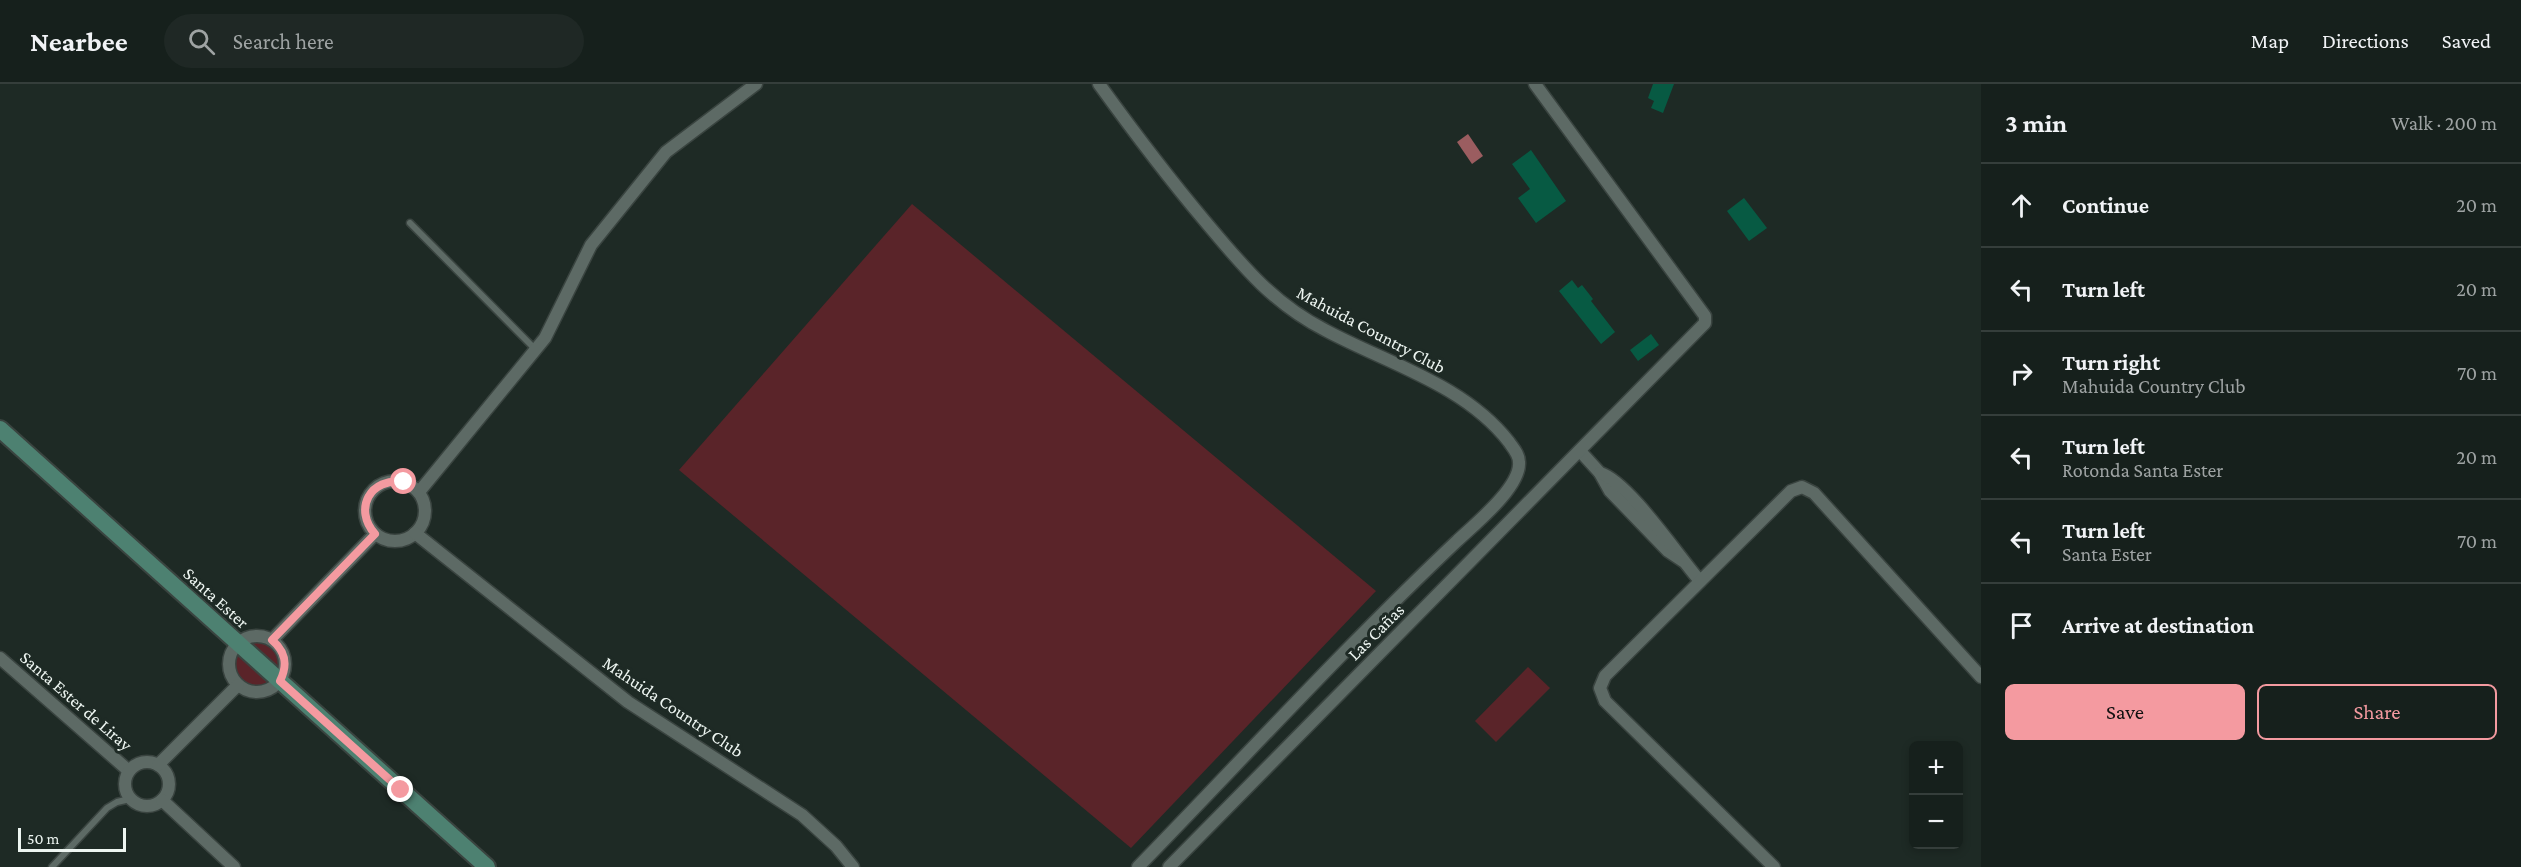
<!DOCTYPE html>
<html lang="en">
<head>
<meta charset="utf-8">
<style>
  :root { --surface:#16201c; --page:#1f2825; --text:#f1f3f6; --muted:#9ea3a3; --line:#353e3b; --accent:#f49aa0 }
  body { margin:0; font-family:"Crimson Pro",serif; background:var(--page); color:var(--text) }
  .controls { position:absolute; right:18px; bottom:18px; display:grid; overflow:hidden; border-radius:9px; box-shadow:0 3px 9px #0003 }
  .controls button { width:54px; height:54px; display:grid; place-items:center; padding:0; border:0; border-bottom:2px solid var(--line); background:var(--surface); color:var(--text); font:30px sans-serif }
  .scale { position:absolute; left:18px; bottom:15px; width:108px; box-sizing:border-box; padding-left:6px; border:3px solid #edf5f1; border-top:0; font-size:16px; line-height:21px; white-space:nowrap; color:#edf5f1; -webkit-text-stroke:4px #1e2a25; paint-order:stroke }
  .stop { position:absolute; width:18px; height:18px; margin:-14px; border:4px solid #f49aa0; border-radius:50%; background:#fff }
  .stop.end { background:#f49aa0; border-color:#fff; box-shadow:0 2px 6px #0008 }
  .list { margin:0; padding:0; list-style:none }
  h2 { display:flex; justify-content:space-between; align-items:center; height:78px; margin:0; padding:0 24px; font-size:26px }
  h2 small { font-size:20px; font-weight:400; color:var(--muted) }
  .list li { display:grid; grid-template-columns:39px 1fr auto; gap:18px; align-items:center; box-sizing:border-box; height:84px; padding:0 24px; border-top:2px solid var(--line) }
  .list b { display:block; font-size:22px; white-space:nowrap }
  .list p { margin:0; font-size:20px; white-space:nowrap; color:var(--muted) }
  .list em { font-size:20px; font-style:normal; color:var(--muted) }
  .actions { display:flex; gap:12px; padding:18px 24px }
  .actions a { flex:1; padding:14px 0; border:2px solid var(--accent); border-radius:9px; text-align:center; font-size:21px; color:var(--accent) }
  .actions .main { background:var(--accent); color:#111 }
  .icon { flex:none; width:33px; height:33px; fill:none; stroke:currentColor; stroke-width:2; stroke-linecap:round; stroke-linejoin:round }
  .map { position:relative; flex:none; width:1981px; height:783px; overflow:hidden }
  header { display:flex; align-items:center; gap:36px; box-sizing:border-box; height:84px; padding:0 30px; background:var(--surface); border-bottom:2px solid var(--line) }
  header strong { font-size:28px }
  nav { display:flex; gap:33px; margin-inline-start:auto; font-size:21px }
  .search { width:420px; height:54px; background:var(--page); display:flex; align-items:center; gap:15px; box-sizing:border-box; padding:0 21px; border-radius:33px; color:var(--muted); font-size:22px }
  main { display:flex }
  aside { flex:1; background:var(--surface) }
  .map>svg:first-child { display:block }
  .green { fill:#5a2429 }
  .water { fill:#9b5d60 }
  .building { fill:#075a43 }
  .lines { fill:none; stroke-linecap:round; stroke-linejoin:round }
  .lane-casing { stroke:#3a4440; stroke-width:9 }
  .street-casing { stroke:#3a4440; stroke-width:15 }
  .secondary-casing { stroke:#3a4440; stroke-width:20 }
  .lane { stroke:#5d6a65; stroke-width:6 }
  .street { stroke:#5d6a65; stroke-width:12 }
  .secondary { stroke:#4d8171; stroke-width:16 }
  .route { stroke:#f49aa0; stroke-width:8 }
  .labels { text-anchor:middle; stroke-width:6; stroke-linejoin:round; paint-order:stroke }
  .street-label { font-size:18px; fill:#edf5f1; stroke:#1e2a25 }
</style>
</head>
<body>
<header>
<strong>Nearbee</strong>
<div class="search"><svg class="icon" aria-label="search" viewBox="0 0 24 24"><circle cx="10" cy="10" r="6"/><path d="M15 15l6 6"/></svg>Search here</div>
<nav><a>Map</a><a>Directions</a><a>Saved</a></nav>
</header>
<main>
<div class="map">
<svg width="1981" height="783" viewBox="0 0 1981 783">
  <rect width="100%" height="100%" fill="#1e2a25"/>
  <g class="green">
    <polygon points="912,120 1376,507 1131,764 679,386"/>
    <circle cx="258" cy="580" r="23"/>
    <polygon points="1528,583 1550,604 1496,658 1475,637"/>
  </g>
  <polygon class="water" points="1468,50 1483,72 1472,80 1457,58"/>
  <g class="building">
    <polygon points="1653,0 1674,0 1663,29 1651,24 1654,17 1648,14"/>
    <polygon points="1531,66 1566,117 1536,139 1518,114 1530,105 1512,80"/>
    <polygon points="1744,114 1767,144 1749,157 1727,127"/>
    <polygon points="1572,196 1578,204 1582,201 1593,215 1591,217 1615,248 1601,260 1559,207"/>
    <polygon points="1651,250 1659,261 1638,277 1630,266"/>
  </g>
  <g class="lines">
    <defs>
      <g id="lane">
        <polyline points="410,139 536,266"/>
        <polyline points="52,783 107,724 117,718 130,715"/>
      </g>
      <g id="street">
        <path d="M 1099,0 C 1133,47 1167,92 1204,136 C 1241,180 1272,219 1325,246 C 1386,279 1464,300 1509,358 C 1513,364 1519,370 1519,378 C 1521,403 1475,440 1457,457 C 1347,561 1244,674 1138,783"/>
        <polyline points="1580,367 1600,389 1610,407 1668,467 1683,477"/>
        <path d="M 1600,389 C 1628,397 1679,473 1700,497"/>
        <circle cx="395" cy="427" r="30"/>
        <polyline points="419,408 545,254 591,161 666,68 756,0"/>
        <polyline points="415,449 628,618 802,731 836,762 853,783"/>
        <circle cx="257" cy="580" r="28"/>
        <polyline points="272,556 375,450"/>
        <polyline points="0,574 129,687"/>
        <circle cx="147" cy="700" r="22"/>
        <polyline points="158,681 238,601"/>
        <polyline points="162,716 234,783"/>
        <polyline points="1169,783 1705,239 1705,232 1535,0"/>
        <polyline points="1774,783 1605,617 1600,604 1605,592 1791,407 1802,403 1814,409 1981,593"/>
      </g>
      <polyline id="secondary" points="0,345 487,783"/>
    </defs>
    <use href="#lane" class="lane-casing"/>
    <use href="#street" class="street-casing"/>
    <use href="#secondary" class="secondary-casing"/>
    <use href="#lane" class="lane"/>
    <use href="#street" class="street"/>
    <use href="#secondary" class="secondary"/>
  </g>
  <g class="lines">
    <path class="route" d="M 401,706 L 280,597 C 288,581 286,568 272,556 L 375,450 C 353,425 370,393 404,398"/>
  </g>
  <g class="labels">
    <g class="street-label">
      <text transform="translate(1371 246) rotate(28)" y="6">Mahuida Country Club</text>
      <text transform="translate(216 514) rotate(42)" y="6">Santa Ester</text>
      <text transform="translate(1376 548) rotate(-45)" y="6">Las Cañas</text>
      <text transform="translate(76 617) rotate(41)" y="6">Santa Ester de Liray</text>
      <text transform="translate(673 623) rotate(34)" y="6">Mahuida Country Club</text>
    </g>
  </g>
</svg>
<div class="controls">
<button>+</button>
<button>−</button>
</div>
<div class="scale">50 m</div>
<div class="stop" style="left:404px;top:398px"></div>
<div class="stop end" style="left:401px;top:706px"></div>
</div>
<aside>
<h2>3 min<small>Walk · 200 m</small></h2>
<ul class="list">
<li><svg class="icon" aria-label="ahead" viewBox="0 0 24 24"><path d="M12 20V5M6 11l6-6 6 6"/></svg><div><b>Continue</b></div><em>20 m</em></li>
<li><svg class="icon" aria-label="left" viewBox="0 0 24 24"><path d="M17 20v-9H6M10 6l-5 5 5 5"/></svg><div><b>Turn left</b></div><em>20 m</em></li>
<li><svg class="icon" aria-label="right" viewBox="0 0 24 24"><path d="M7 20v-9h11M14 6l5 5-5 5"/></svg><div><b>Turn right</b><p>Mahuida Country Club</p></div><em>70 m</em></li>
<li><svg class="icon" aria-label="left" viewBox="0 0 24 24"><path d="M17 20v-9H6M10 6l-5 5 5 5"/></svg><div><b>Turn left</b><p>Rotonda Santa Ester</p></div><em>20 m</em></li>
<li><svg class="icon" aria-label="left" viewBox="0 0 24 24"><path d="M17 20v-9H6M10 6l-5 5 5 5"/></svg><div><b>Turn left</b><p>Santa Ester</p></div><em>70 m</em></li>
<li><svg class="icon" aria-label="arrive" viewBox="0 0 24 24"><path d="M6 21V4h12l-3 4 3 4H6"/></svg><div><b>Arrive at destination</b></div></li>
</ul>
<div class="actions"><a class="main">Save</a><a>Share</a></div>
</aside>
</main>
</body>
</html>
